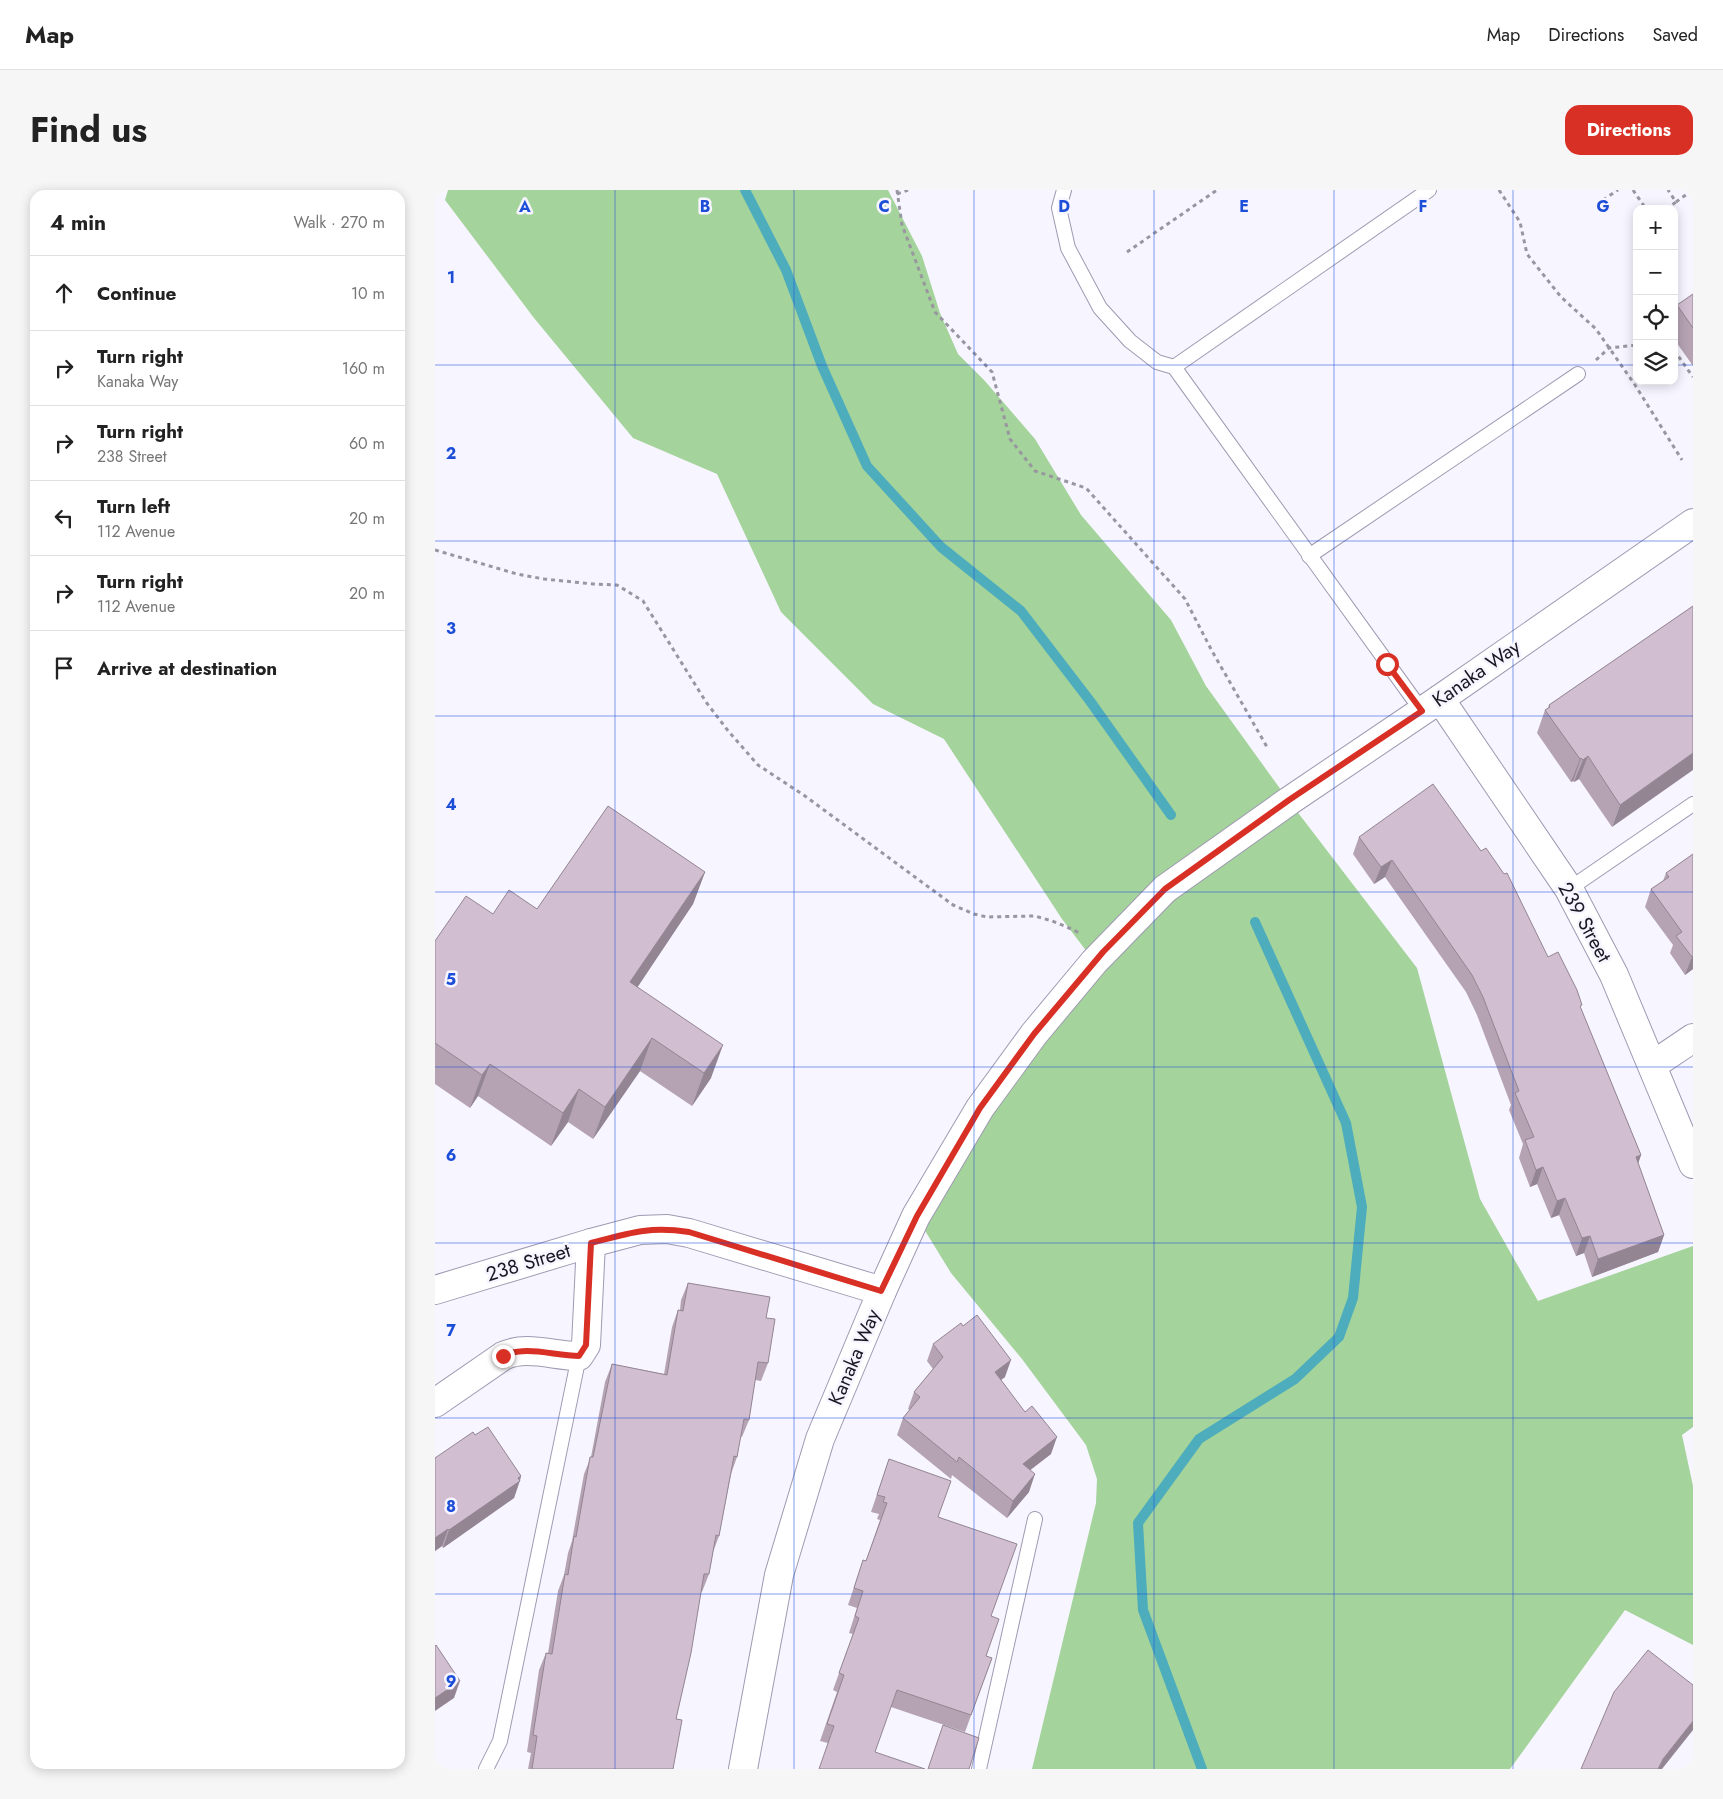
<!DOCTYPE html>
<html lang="en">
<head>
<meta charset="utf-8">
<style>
  :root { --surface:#fff; --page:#f6f6f6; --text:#222; --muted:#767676; --line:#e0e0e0; --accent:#d93025 }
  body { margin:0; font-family:Jost,sans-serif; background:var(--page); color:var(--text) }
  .controls { position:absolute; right:15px; top:15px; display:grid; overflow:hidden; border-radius:10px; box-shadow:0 2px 12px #0003 }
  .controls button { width:45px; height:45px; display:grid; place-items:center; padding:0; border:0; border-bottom:1px solid var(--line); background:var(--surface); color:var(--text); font:25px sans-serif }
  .stop { position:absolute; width:15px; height:15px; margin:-11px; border:4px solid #d93025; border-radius:50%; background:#fff }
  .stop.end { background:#d93025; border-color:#fff; box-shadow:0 1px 5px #0008 }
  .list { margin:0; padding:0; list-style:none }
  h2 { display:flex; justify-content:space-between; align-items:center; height:65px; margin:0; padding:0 20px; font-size:21px }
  h2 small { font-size:16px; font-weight:400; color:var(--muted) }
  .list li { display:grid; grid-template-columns:32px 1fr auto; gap:15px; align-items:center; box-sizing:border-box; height:75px; padding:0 20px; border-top:1px solid var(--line) }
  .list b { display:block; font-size:19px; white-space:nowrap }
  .list p { margin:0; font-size:16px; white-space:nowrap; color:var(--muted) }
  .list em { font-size:16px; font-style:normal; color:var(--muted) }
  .icon { flex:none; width:28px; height:28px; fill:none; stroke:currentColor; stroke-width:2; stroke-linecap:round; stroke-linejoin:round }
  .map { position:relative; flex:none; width:1258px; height:1579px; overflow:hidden; border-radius:15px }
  header { display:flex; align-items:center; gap:30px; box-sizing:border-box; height:70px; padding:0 25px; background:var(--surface); border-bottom:1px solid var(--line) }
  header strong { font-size:24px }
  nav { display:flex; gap:28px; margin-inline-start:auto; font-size:18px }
  .intro { display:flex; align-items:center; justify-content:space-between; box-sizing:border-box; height:120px; padding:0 30px }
  h1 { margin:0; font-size:35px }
  .button { padding:12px 22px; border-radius:15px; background:var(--accent); color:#fff; font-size:18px; font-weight:700 }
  main { display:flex; gap:30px; padding:0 30px }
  aside { flex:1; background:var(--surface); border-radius:15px; box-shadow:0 2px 12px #0003 }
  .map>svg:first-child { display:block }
  .green { fill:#a4d39b }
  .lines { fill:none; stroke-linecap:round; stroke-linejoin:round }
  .stream { stroke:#4dadbc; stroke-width:10 }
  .lane-casing { stroke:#9f9ab2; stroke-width:16 }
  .street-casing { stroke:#9f9ab2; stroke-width:30 }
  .secondary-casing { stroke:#9f9ab2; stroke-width:30 }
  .path { stroke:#98969f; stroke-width:3; stroke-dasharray:4 4; stroke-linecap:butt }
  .lane { stroke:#fff; stroke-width:14 }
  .street { stroke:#fff; stroke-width:28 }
  .secondary { stroke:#fff; stroke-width:28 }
  .wall { fill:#b5a3b4 }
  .shaded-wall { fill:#938592 }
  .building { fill:#d2bed1; stroke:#938592 }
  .route { stroke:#d93025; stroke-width:6 }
  .grid { fill:none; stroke:#1d4ed8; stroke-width:1; stroke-opacity:0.55 }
  .labels { text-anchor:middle; stroke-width:5; stroke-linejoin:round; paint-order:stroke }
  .street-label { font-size:20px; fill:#1a1820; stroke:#f7f5ff }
  .grid-label { font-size:16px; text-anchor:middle; font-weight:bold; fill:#1d4ed8; stroke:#f7f5ff; stroke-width:5; stroke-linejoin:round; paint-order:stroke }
</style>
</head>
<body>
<header>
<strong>Map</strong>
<nav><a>Map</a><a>Directions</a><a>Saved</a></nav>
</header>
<div class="intro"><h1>Find us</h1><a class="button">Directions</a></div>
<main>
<aside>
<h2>4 min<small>Walk · 270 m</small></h2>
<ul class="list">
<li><svg class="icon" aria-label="ahead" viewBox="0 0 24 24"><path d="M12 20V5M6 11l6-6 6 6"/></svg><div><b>Continue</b></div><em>10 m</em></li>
<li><svg class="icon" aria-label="right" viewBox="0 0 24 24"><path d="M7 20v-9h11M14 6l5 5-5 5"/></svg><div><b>Turn right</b><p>Kanaka Way</p></div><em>160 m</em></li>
<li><svg class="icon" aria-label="right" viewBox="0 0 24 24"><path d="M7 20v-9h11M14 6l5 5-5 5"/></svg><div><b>Turn right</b><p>238 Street</p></div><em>60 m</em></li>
<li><svg class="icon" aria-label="left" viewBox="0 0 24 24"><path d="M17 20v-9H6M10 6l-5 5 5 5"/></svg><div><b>Turn left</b><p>112 Avenue</p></div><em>20 m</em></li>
<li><svg class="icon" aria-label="right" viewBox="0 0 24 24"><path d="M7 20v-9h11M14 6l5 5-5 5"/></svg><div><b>Turn right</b><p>112 Avenue</p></div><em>20 m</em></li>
<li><svg class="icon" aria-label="arrive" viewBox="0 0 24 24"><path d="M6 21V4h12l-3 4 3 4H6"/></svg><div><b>Arrive at destination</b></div></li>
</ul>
</aside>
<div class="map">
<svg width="1258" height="1579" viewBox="0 0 1258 1579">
  <rect width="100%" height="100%" fill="#f7f5ff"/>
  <polygon class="green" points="13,0 453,0 487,66 505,123 523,164 549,190 600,249 646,325 736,430 771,496 854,611 982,778 1045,1009 1103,1111 1258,1056 1258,1237 1247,1245 1258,1296 1258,1455 1190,1420 1075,1579 597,1579 661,1313 662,1289 651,1255 587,1169 516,1083 481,1026 659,771 627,729 509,549 438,514 346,422 282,284 198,248 99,128 10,10"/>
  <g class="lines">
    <g class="stream">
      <polyline points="310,0 351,80 387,176 432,276 506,357 586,421 655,511 736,625"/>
      <polyline points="767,1579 708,1420 703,1333 764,1249 860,1189 904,1147 918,1108 927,1017 911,933 820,732"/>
    </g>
    <defs>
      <g id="lane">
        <polyline points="629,0 624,18 633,58 665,118 695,151 722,172 739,177 987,521"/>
        <polyline points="739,177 994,0"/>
        <polyline points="874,366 1143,184"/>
        <polyline points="1134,699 1258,614"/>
        <polyline points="51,1579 65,1551 144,1166"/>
        <polyline points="544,1579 600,1329"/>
      </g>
      <g id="street">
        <polyline points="1005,509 1134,699 1179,785 1258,974"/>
        <polyline points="1218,875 1258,848"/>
        <polyline points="0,1100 156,1053 205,1040 232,1039 254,1043 447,1101"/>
        <path d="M 0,1213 L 68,1166 C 91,1155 119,1166 144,1166 L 151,1155 L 156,1053"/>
      </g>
      <polyline id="secondary" points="308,1579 344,1385 385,1249 447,1101 481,1026 545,918 599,844 659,772 730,699 854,611 1005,509 1258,333"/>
    </defs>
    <use href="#lane" class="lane-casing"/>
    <use href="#street" class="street-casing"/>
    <use href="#secondary" class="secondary-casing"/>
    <g class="path">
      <polyline points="462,0 467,35 500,122 557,182 575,249 600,281 651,298 750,409 777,461 832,557"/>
      <polyline points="1064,0 1085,32 1092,64 1126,107 1161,139 1200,195 1247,270"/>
      <polyline points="1198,0 1211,19"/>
      <polyline points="462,4 473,0"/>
      <polyline points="1168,10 1183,0"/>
      <polyline points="1241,12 1252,4 1258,3"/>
      <polyline points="1231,19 1241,12 1233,0"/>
      <polyline points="692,62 782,0"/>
      <polyline points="1239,160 1258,187"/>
      <polyline points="1161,170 1174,158 1202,155"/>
      <polyline points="0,360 82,384 109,389 158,394 182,395 208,411 271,512 294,542 323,575 370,606 518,715 539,724 552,727 600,726 617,731 639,740 644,743"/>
    </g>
    <use href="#lane" class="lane"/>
    <use href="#street" class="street"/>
    <use href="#secondary" class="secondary"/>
  </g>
  <g class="wall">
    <polygon points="1258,104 1258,176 1239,149 1239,123 1242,115"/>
    <polygon points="1258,416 1177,637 1144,589 1139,592 1138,591 1136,592 1102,543 1110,520 1113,518 1114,515"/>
    <polygon points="924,647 1113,767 1146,819 1206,965 1203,973 1229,1045 1223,1062 1157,1087 1149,1063 1141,1066 1124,1025 1116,1028 1102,994 1095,997 1084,968 1088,954 1074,920 1076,915 1042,825 1031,802 950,687 939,694 918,664"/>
    <polygon points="1258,664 1258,779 1250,785 1235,763 1238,755 1210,717 1216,699 1228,691 1231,683"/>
    <polygon points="270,682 258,714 202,797 276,888 257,916 205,881 158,949 133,932 116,956 43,906 35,918 0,894 0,751 58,724 102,719"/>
    <polygon points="253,1093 331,1128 333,1173 326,1191 320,1190 314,1230 307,1247 305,1247 302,1267 296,1284 284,1346 278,1362 274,1384 267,1402 266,1401 241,1529 238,1579 93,1579 96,1563 92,1562 104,1480 111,1463 113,1463 123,1401 129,1385 133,1363 137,1351 149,1284 156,1267 170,1192 177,1174 229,1184 237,1137 243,1120 245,1120 246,1110"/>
    <polygon points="498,1154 570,1187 566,1190 616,1264 595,1280 594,1302 572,1328 517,1285 516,1289 462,1245 468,1228 475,1220 473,1219 479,1202 498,1179 492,1171"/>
    <polygon points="40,1245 86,1286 85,1291 79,1308 8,1358 7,1356 0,1361 0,1268"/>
    <polygon points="454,1269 503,1327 556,1426 551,1466 557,1468 530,1542 456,1517 393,1553 385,1551 402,1502 398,1500 418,1444 414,1443 422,1418 413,1415 428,1370 431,1371 445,1330 442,1329 444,1324 436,1322"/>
  </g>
  <g class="shaded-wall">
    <polygon points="1258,563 1258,580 1177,637 1185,615"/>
    <polygon points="1153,566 1144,589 1139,592 1148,570"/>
    <polygon points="1146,568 1138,591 1136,592 1145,569"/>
    <polygon points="957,670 950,687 939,694 946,677"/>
    <polygon points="270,682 258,714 184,825 195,792"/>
    <polygon points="1258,766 1258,779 1250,785 1257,767"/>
    <polygon points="217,848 205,881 158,949 170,917"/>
    <polygon points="288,855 276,888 257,916 269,883"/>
    <polygon points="55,874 43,906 35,918 47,885"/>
    <polygon points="144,899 133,932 116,956 128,923"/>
    <polygon points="1206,965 1200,983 1201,967"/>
    <polygon points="1108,977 1102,994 1095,997 1101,980"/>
    <polygon points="1130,1008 1124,1025 1116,1028 1122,1011"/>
    <polygon points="1229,1045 1223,1062 1157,1087 1163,1069"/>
    <polygon points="1155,1046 1149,1063 1141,1066 1147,1048"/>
    <polygon points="576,1170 570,1187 553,1199 560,1182"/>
    <polygon points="622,1247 616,1264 581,1291 588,1274"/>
    <polygon points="600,1284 594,1302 572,1328 578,1311"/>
    <polygon points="86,1286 79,1308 8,1358 14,1340"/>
    <polygon points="13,1339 7,1356 0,1361 0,1348"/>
    <polygon points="25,1491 19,1508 0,1521 0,1508"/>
    <polygon points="1258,1531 1258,1540 1227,1579 1223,1579 1228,1569"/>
  </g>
  <g class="building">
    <polygon points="1258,104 1258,138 1242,115"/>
    <polygon points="1258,416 1258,563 1185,615 1153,566 1148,570 1146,568 1145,569 1110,520 1115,517 1114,515"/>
    <polygon points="998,594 1046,661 1051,658 1069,684 1072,683 1113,767 1123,762 1142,800 1147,815 1145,816 1206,965 1201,967 1229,1045 1163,1069 1155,1046 1147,1048 1130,1008 1122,1011 1108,977 1101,980 1090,950 1099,947 1080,903 1084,901 1048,807 1037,785 957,670 946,677 924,647"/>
    <polygon points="173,616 270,682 195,792 288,855 269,883 217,848 170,917 144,899 128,923 55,874 47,885 0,853 0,751 31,706 58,724 74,700 102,719"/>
    <polygon points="1258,664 1258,766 1257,767 1241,746 1247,742 1216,699 1234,687 1231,683"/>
    <polygon points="253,1093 335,1107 331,1128 340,1129 333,1173 323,1172 314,1230 309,1229 302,1267 299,1266 284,1346 281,1345 274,1384 269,1384 256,1463 241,1529 247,1530 238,1579 97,1579 102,1546 98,1545 111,1463 117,1464 130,1384 133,1385 139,1346 141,1347 155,1267 158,1267 177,1174 232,1185 243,1120 248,1121"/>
    <polygon points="542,1125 576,1170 560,1182 590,1222 597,1216 622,1247 588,1274 600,1284 578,1311 524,1267 522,1272 468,1228 485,1207 479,1202 508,1167 498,1154 526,1133 528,1136"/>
    <polygon points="53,1237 86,1286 83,1288 85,1291 14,1340 13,1339 0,1348 0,1268 38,1242 40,1245"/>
    <polygon points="454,1269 516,1291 503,1327 582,1354 556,1426 564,1429 551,1466 557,1468 536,1525 462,1500 440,1562 490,1579 384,1579 399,1536 392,1534 409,1485 404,1483 424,1428 420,1426 428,1401 419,1398 428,1370 431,1371 452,1313 448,1312 450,1307 442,1305"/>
    <polygon points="1,1455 25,1491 0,1508 0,1456"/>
    <polygon points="1213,1460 1258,1495 1258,1531 1228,1569 1223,1579 1146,1579 1179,1502"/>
    <polygon points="508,1535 544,1548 534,1579 493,1579"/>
  </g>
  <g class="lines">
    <path class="route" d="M 68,1166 C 91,1155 119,1166 144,1166 L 151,1155 L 156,1053 C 194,1043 214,1036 254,1042 L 446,1101 L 482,1026 L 545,918 L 599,844 L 668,762 L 730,699 L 854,610 L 987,521 L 952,474"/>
  </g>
  <path class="grid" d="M 180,0 L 180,1579M 359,0 L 359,1579M 539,0 L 539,1579M 719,0 L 719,1579M 899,0 L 899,1579M 1078,0 L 1078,1579M 0,175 L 1202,175M 1239,175 L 1258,175M 0,351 L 1258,351M 0,526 L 1258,526M 0,702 L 1258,702M 0,877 L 1258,877M 0,1053 L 1258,1053M 0,1228 L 1258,1228M 0,1404 L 1258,1404"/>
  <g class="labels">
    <g class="street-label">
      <text transform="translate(1041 483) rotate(-35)" y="7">Kanaka Way</text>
      <text transform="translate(1150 732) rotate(61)" y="7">239 Street</text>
      <text transform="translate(93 1072) rotate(-17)" y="7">238 Street</text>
      <text transform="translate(419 1167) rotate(-67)" y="7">Kanaka Way</text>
    </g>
  </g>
  <g class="grid-label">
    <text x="90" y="22">A</text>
    <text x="270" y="22">B</text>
    <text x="449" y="22">C</text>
    <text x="629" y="22">D</text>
    <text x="809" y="22">E</text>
    <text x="988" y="22">F</text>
    <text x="1168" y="22">G</text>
    <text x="16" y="93">1</text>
    <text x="16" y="269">2</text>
    <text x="16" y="444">3</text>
    <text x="16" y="620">4</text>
    <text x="16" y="795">5</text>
    <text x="16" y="971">6</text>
    <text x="16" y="1146">7</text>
    <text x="16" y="1322">8</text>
    <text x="16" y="1497">9</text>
  </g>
</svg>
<div class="controls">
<button>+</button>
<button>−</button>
<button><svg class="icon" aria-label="locate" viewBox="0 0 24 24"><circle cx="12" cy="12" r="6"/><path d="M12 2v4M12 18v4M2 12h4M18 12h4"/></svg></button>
<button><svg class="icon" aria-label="layers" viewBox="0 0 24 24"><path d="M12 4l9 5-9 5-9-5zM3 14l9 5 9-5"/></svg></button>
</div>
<div class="stop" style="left:952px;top:474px"></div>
<div class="stop end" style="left:68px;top:1166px"></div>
</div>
</main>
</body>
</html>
